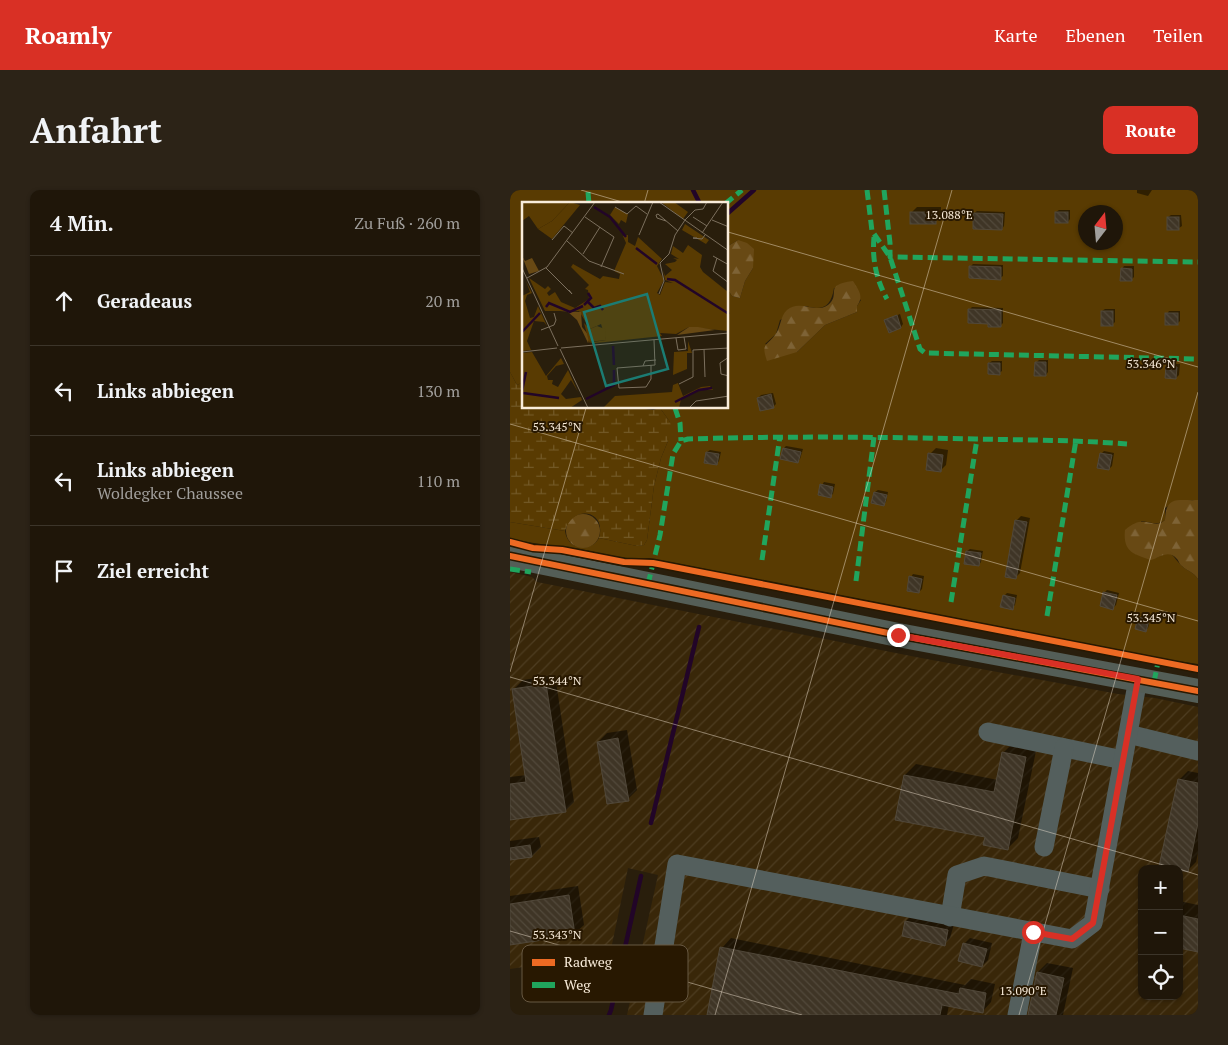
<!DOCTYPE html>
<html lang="de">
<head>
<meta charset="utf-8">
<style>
  :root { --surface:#1f1609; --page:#2c2317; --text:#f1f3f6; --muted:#a19f9c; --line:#3c352a; --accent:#d93025 }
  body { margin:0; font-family:"PT Serif",serif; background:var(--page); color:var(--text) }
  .controls { position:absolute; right:15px; bottom:15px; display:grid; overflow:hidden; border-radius:10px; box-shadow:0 1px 4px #0004 }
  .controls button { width:45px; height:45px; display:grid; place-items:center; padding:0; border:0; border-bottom:1px solid var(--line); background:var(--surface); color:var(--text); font:25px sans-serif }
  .compass { position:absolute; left:568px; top:15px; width:45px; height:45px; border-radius:50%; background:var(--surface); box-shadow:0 1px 4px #0004; rotate:16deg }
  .stop { position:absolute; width:15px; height:15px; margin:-11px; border:4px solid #d93025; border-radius:50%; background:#fff }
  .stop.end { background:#d93025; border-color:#fff; box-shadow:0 1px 5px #0008 }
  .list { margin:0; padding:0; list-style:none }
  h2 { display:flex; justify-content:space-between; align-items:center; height:65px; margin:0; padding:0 20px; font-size:21px }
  h2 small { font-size:16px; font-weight:400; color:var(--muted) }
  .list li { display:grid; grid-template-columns:32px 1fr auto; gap:15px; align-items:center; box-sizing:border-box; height:90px; padding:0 20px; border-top:1px solid var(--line) }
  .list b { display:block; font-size:19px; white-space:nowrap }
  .list p { margin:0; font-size:16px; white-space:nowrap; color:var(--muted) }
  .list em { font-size:16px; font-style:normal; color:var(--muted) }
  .icon { flex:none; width:28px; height:28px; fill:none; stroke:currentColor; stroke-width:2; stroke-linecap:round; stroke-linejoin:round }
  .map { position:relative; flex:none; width:688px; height:825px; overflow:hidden; border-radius:10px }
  header { display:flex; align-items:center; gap:30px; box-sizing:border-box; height:70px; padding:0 25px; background:var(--accent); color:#fff }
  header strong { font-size:24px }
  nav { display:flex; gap:28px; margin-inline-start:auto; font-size:18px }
  .intro { display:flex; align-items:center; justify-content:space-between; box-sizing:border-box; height:120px; padding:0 30px }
  h1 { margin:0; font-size:35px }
  .button { padding:12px 22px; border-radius:10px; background:var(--accent); color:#fff; font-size:18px; font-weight:700 }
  main { display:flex; gap:30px; padding:0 30px }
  aside { flex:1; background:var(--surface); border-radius:10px; box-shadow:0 1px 4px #0004 }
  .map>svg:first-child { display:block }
  .industrial { fill:url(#industrial-furrows); fill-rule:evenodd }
  .green { fill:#593b02; fill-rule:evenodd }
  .forest { fill:url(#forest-firs) }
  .wetland { fill:url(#wetland-marsh) }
  .shadow { fill:#0007 }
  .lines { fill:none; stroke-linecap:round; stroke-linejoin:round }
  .stream { stroke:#220528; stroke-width:4.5 }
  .building { fill:url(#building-back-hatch); stroke:#51483a }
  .minor { stroke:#545f5d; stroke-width:19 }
  .major { stroke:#545e57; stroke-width:24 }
  .quiet { stroke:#20a55d; stroke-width:5; stroke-dasharray:10 5; stroke-linecap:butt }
  .cycleway-casing { stroke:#281801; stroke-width:9 }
  .cycleway { stroke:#ed6a23; stroke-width:6 }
  .route { stroke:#d93025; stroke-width:6 }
  .ticks { fill:none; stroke:#f9ecda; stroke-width:1; stroke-opacity:0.45 }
  .inset-river { fill:none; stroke:#220528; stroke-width:2.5 }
  .inset-road { fill:none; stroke:#7c705e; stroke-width:1 }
  .view { fill:#1b7c73; fill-opacity:0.15; stroke:#1b7c73; stroke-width:2.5 }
  .inset-edge { fill:none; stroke:#f9ecda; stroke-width:2.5 }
  .key { fill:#281801; stroke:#675842; stroke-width:1 }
  .key-label { font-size:14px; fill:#f9ecda }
  .ticks-label { font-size:12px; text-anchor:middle; fill:#f9ecda; stroke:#281801; stroke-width:4; stroke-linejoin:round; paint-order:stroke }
</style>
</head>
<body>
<header>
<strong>Roamly</strong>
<nav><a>Karte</a><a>Ebenen</a><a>Teilen</a></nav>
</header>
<div class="intro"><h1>Anfahrt</h1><a class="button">Route</a></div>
<main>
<aside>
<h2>4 Min.<small>Zu Fuß · 260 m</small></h2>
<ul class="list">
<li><svg class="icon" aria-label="ahead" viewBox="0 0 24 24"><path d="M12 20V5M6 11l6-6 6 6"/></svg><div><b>Geradeaus</b></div><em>20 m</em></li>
<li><svg class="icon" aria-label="left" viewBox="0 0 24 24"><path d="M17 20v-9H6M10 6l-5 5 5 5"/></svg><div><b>Links abbiegen</b></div><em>130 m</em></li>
<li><svg class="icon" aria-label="left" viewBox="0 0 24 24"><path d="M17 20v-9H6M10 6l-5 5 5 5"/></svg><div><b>Links abbiegen</b><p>Woldegker Chaussee</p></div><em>110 m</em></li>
<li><svg class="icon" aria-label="arrive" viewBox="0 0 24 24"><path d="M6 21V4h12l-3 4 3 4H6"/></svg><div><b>Ziel erreicht</b></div></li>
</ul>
</aside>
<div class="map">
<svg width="688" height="825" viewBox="0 0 688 825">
  <defs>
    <pattern id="industrial-furrows" width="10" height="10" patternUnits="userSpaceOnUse" patternTransform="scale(1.25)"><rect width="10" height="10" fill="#392709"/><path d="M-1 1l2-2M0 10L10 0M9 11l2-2" fill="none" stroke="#4d3c20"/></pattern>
    <pattern id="forest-firs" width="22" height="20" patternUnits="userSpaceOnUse" patternTransform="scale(1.25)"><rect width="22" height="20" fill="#684914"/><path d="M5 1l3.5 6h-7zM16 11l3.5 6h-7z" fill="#7e6336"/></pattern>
    <pattern id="wetland-marsh" width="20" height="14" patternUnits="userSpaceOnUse" patternTransform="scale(1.25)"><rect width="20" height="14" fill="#593b02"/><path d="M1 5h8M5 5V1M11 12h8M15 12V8" fill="none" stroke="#725826"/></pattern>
    <pattern id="building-back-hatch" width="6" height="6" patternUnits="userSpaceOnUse" patternTransform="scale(1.25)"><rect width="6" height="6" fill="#3f3526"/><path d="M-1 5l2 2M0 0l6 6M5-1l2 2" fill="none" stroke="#52493b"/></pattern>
  </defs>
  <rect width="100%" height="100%" fill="#291e0c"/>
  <path class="industrial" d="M 0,382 L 22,387 L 27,392 L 411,468 L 608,504 L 645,508 L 688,517 L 688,825 L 117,825 L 148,685 L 118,678 L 100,764 L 0,779 ZM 632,679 L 669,679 L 669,806 L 632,806 Z"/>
  <path class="green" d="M 0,0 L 688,0 L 688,310 L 666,311 L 655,318 L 655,330 C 649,336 639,332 631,331 L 646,368 C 664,358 661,366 672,376 C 677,381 684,382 688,389 L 688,474 L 667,471 L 139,368 C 115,371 93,363 70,359 C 45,355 25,355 0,348 L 0,332 L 55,341 C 57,359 80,364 89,348 L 127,356 L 134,355 L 137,350 L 144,296 L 151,268 L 158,251 L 160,232 L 150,218 L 218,218 L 218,100 L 222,106 L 230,108 L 235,91 L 243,78 L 228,50 L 218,56 L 218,14 L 14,14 L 14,192 L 7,195 L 0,182 ZM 576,22 L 606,22 L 606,52 L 576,52 ZM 324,98 L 351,110 L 347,116 L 347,122 L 315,135 L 287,162 L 255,154 L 266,144 L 270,130 L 295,116 C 313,121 321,117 324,98 Z"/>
  <g class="forest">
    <polygon points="228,50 237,53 244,59 243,78 235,91 230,108 222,106 218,100 218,56"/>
    <path d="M 343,91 C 349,101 354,106 347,116 L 347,122 L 315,135 L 287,162 L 257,171 C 251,153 256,157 265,145 C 271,138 270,126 277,120 C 290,109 305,124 318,115 C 332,104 312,95 343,91 Z"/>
    <path d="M 688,310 L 688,389 C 684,382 677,381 672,376 C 669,374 669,371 667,369 C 659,359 650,367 641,370 C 622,364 613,361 615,340 C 635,322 643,341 655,330 C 656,305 667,311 688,310 Z"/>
    <circle cx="73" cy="341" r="17"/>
  </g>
  <path class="wetland" d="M 0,182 L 7,195 L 14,192 L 14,218 L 127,218 L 143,220 L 150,218 L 160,232 L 162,241 L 151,268 L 144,296 L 137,350 L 134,355 L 127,356 L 89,348 C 97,320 63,314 55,341 L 0,332 Z"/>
  <g class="shadow">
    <polygon points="627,0 642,0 638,6 627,3"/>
    <polygon points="407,17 431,17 431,26 425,32 401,23"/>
    <polygon points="549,20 560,20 560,29 558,32 546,22"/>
    <polygon points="467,21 495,22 494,36 492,39 464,23"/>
    <polygon points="661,25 671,25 672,36 669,38 658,27"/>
    <polygon points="463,74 493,75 493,86 490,88 460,77"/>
    <polygon points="614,76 624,76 624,87 621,90 612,79"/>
    <polygon points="462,117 493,118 493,133 490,136 480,133 460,119"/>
    <polygon points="595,119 605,119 605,132 602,135 592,121"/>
    <polygon points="659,121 670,121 670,131 667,134 657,124"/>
    <polygon points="390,124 393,134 391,137 380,141 376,130"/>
    <polygon points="529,170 538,170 538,182 536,185 526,173"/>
    <polygon points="482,171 492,171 492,181 489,183 479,173"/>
    <polygon points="660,174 670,174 669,185 666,188 657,176"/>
    <polygon points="263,203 266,214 263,217 248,208 251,205"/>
    <polygon points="276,256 293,259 290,269 288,271 274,258"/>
    <polygon points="426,258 438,260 436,275 430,281 420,264"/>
    <polygon points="200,260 211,262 209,271 207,274 197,262"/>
    <polygon points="594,261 604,263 602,276 599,279 591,264"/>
    <polygon points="314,292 325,294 323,304 320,306 312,295"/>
    <polygon points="368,300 378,302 376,312 374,314 365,302"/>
    <polygon points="511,326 520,328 510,383 505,388 507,330"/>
    <polygon points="460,359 473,361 471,372 469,375 457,361"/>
    <polygon points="403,384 414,386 412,399 409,402 401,387"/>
    <polygon points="597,400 609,403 606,415 603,418 591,415 595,402"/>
    <polygon points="497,403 507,405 505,415 502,418 494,406"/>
    <polygon points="632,425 641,428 638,438 636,440 629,428"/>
    <polygon points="45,485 64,612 55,621 0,629 0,587 17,585 4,499 13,490"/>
    <polygon points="117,540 127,600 118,609 88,552 97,543"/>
    <polygon points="504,552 527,556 508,648 497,659 476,646 395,585 406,574 488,590 493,563"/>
    <polygon points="678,581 688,583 688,663 686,672 677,681 669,679 669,590"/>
    <polygon points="29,647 31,657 22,666 0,669 0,651"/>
    <polygon points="68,696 74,735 64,744 0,754 0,706"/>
    <polygon points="669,711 688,715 688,761 669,757"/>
    <polygon points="402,725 444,734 440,748 434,754 396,731"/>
    <polygon points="221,748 455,795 461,789 485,794 481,812 472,822 439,815 437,825 198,825 212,758"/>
    <polygon points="460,748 482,753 478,770 472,776 454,754"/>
    <polygon points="537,773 563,778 553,825 520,825 528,782"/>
  </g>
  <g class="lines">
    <g class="stream">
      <polyline points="183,0 190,14"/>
      <polyline points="218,23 244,0"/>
      <polyline points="141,633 189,437"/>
      <polyline points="99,825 101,820 131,686"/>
    </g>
  </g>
  <g class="building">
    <rect x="400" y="22" width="26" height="12"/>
    <rect x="545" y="22" width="13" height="11"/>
    <polygon points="463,23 493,24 492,40 463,39"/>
    <rect x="657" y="27" width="12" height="13"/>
    <polygon points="459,76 491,77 491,90 459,88"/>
    <polygon points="611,78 622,79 622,91 610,91"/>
    <polygon points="458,119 491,120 491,137 478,137 478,134 458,133"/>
    <rect x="591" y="121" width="12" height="15"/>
    <rect x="655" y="123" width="13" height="12"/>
    <polygon points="387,125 391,138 379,143 374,130"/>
    <polygon points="525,172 536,172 536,186 524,186"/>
    <polygon points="478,173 490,173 490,185 478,184"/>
    <polygon points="656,176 667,177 666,189 655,188"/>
    <polygon points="261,204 264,218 250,221 247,208"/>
    <polygon points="273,258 291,262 288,273 270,269"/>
    <polygon points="196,262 209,264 207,275 194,273"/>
    <polygon points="418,263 433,265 431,282 416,280"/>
    <polygon points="590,263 602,265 599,280 587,278"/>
    <polygon points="310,294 323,297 321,308 308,305"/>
    <polygon points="364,302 377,305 374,316 361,313"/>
    <polygon points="505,330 517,332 506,389 495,387"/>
    <polygon points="456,361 471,363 469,376 454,374"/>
    <polygon points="399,386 412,389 409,403 397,401"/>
    <polygon points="593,402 607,405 603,420 590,416"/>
    <polygon points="493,405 505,408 503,420 490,417"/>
    <polygon points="628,427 639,430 636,442 625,439"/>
    <polygon points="36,494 56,622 0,630 0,594 16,592 2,499"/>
    <polygon points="108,548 119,611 97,614 87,552"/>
    <polygon points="492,562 516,567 498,660 473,655 475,647 385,630 394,585 484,602"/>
    <polygon points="668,589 688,593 688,633 678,682 669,680 669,679 649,676"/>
    <polygon points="20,655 22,667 0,670 0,658"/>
    <polygon points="59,705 65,745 0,755 0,714"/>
    <polygon points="669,725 688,729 688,762 669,758"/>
    <polygon points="395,731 438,740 435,756 392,746"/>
    <polygon points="453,753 477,759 472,777 448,771"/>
    <polygon points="210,757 449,804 450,798 476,803 473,823 432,815 430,825 197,825"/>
    <polygon points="527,782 554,788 546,825 518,825"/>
  </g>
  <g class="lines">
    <g class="minor">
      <polyline points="478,542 613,570"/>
      <polyline points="618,544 688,561"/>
      <polyline points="534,657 554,558"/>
      <polyline points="440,727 447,685 474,676 590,699"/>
      <polyline points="143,825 167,674 562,749 583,733 628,489"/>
      <polyline points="507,825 523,743"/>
    </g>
    <polyline class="major" points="0,366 388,445 688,501"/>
    <g class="quiet">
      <polyline points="357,0 362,41 380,67 410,159 415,163 688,169"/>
      <polyline points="374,0 380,53 380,67 688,72"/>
      <polyline points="78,2 79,14"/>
      <polyline points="215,14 232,0"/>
      <path d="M 364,47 C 362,69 366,89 377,109"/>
      <polyline points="165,218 170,233 171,251"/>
      <polyline points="252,370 270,246"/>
      <polyline points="0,379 21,382"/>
      <polyline points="346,391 364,247"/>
      <path d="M 138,394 L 150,345 L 163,264 L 171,251 L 178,249 C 274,246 369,247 466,249 C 516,250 566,250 617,254"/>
      <polyline points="441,412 467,249"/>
      <polyline points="537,426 566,250"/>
      <polyline points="644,492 648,472"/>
    </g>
    <defs>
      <g id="cycleway">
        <polyline points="0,352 23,358 52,360 114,372 143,373 688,479"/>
        <polyline points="0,366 388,445 688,501"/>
      </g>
    </defs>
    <use href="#cycleway" class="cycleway-casing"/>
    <use href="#cycleway" class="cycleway"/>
  </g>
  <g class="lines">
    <polyline class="route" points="388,445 628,489 583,733 562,749 523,742"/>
  </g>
  <path class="ticks" d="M 71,0 L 119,14M 134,14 L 138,0M 218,42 L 688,177M 0,234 L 688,431M 0,482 L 76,218M 0,487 L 667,679M 669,679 L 688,685M 0,741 L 292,825M 205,825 L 442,0M 509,825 L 688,202"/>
  <g transform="translate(12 12)">
    <rect width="206" height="206" fill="#291e0c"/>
    <path d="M 48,0 L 58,3 L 30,37 L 16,27 L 30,19 ZM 139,0 L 152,0 L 166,10 L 161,17 ZM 93,5 L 106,12 L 104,21 L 99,18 L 97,22 L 88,13 ZM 163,22 L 187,38 L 184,42 L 160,28 ZM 106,33 L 106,40 L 113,44 L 116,35 L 140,57 L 135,64 L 142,78 L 135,91 L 138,93 L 143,80 L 151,81 L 143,78 L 141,68 L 143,74 L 150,68 L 143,62 L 153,60 L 155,58 L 151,56 L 157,57 L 149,52 L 151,44 L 161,51 L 166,43 L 180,53 L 178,65 L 181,70 L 206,90 L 206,129 L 167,125 L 154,132 L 138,131 L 140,134 L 74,141 L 65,141 L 84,138 L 79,122 L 68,127 L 57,109 L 23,109 L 7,76 L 23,87 L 26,84 L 29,87 L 25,91 L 27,94 L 33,90 L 39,100 L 53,106 L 67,97 L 66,88 L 63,87 L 67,83 L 49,65 L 51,62 L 78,77 L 81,74 L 97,77 L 98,72 L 92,69 L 104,41 L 101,34 ZM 4,79 L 10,91 L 5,93 L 3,99 L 8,116 L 12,115 L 16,104 L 25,124 L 22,120 L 12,119 L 5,139 L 9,148 L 0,149 L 0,94 L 8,90 ZM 166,139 L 170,151 L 165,151 L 165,167 L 151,173 L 152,150 L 166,149 ZM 10,150 L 24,174 L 39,156 L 42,162 L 34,164 L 25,174 L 26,178 L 31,178 L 30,182 L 36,185 L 46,168 L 56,190 L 49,178 L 39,192 L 44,197 L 59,195 L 60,198 L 48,206 L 0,206 L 0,151 ZM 156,181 L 161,194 L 179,185 L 188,184 L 191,188 L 178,188 L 159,197 L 157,206 L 81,206 L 93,194 L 150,190 L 151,183 Z" fill="#593b02"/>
    <path d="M 0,54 L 3,59 L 10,56 L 17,69 L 7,72 ZM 38,109 L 59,110 L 60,125 L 68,135 L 66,141 L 55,118 L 46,110 ZM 176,125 L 193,128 L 155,133 L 167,125 Z" fill="#684914"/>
    <path d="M 62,121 L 68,127 L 75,124 L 83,127 L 84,138 L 67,140 Z" fill="#593b02"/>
    <path d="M 0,0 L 48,0 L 30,19 L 16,27 L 7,14 L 0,19 Z" fill="#593b02"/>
    <path class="inset-river" d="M 72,5 L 88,15 L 104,35M 114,46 L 135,62M 145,77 L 153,78 L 207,112M 66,100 L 72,106 L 78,104 L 81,108M 62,103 L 69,96 L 66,91M 24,105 L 27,101 L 48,110 L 61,104M 0,130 L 18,111M 91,144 L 92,163M 0,189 L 4,170M 1,191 L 37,196M 64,197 L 92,183 L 92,168M 153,200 L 177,188 L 190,186"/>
    <path class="inset-road" d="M 137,0 L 207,49M 93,5 L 105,12 L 114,4 L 125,12M 63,15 L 92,35 L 79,65M 171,15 L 185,24M 190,18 L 207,25M 144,19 L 135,16 L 134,13 L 136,12 L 156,29M 180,31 L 201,0M 117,33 L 131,0M 175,36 L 171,36 L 180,37 L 183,33M 30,38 L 42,24 L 51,31M 45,39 L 67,59 L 102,72M 61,52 L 78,25M 191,54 L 207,63M 195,56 L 191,69 L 207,81M 0,66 L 36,144M 24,66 L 50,92 L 47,88M 5,76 L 25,65 L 73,0M 137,92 L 142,79 L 138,61 L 147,52 L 153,33 L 163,18 L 173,8 L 181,7 L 185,0M 19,128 L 32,123 L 34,118 L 32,111M 154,136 L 156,148 L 164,147 L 162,135M 39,146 L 207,131M 38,147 L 66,206M 182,147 L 183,175M 0,150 L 35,146M 207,155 L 198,161 L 199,172 L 207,174M 129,163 L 129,177 L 124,185 L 97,186 L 95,166 L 133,163 L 132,138M 121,164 L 123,159 L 134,158M 157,182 L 171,175 L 171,148 L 207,146M 167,206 L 174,199 L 207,194"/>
    <path class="view" d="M 125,92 L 146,167 L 84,184 L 62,110 Z"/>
    <rect width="206" height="206" class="inset-edge"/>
  </g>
  <rect x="12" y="755" width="166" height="57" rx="8" class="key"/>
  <rect x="22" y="769" width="23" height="7" fill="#ed6a23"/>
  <rect x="22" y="792" width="23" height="6" fill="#20a55d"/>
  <g class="key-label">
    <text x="54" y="777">Radweg</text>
    <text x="54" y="800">Weg</text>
  </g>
  <g class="ticks-label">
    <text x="439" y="29">13.088°E</text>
    <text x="641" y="178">53.346°N</text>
    <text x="47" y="241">53.345°N</text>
    <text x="641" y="432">53.345°N</text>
    <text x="47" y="495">53.344°N</text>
    <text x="47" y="749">53.343°N</text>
    <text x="513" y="805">13.090°E</text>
  </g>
</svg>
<div class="controls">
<button>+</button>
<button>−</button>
<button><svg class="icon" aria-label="locate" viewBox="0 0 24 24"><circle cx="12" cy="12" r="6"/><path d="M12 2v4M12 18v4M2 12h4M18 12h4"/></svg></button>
</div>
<svg class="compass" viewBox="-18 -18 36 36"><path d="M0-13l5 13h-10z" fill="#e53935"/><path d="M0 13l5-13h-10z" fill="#a19f9c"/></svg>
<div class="stop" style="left:523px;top:742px"></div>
<div class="stop end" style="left:388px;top:445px"></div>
</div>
</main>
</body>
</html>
